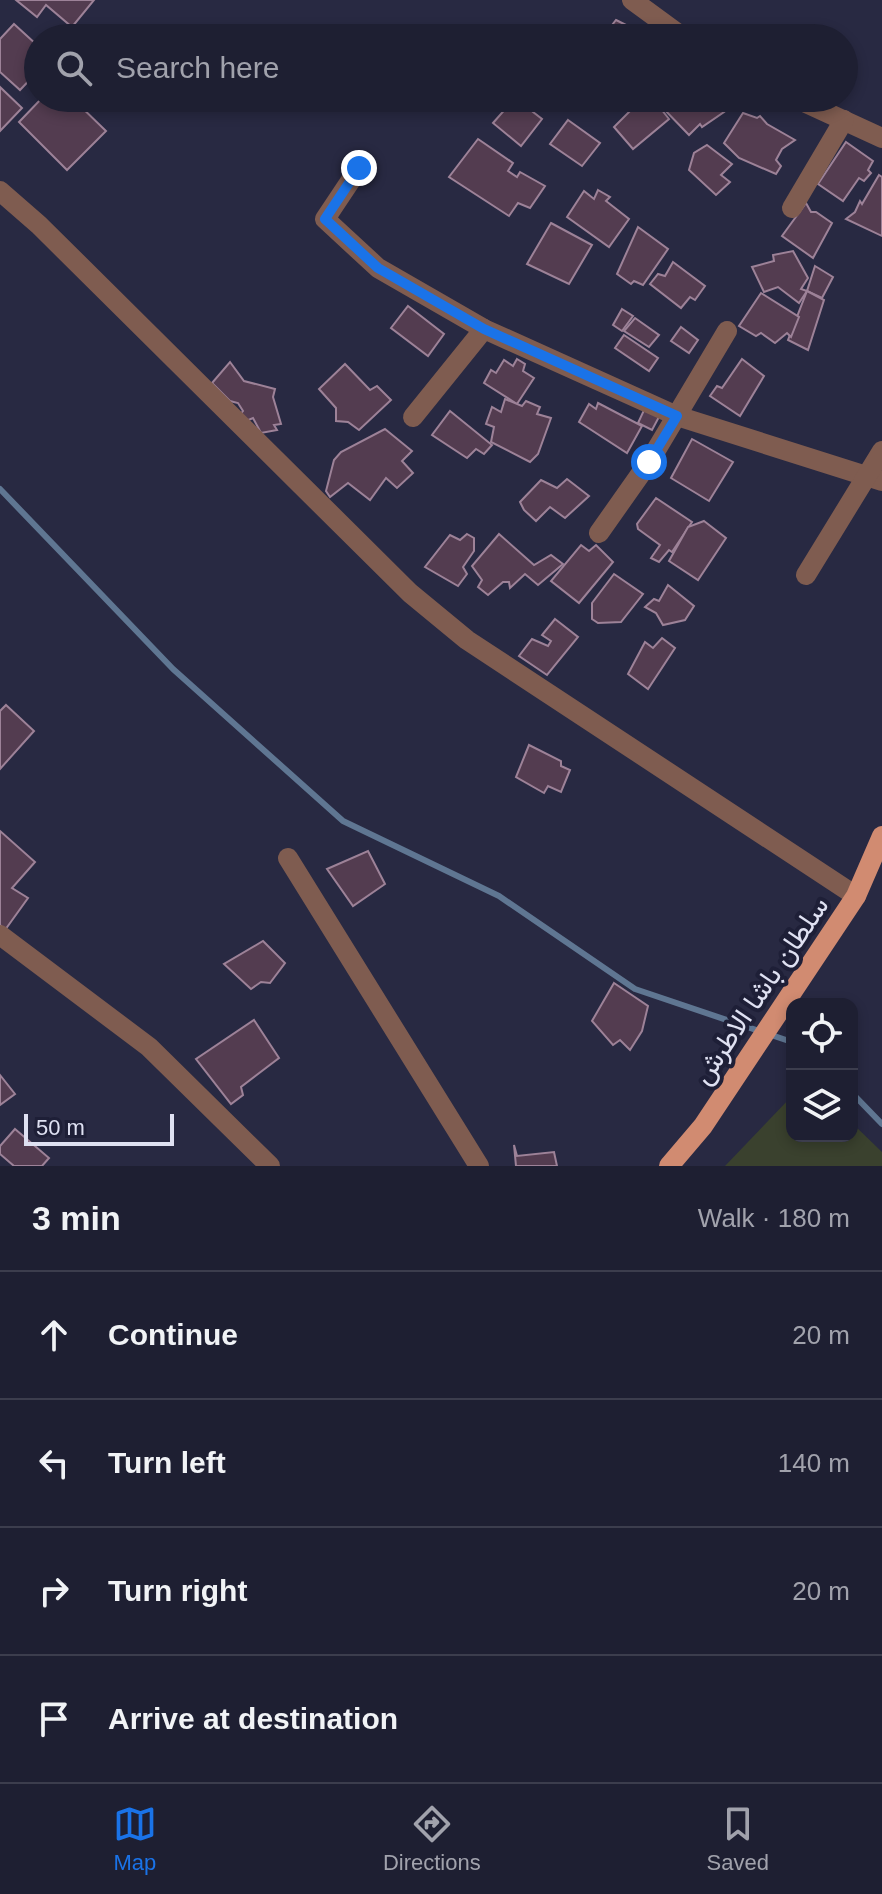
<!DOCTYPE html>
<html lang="en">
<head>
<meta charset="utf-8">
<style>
  :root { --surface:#1e1f32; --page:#2b2c3e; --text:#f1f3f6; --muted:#a1a2ac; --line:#3c3d4d; --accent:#1a73e8 }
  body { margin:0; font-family:Helvetica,Vazirmatn,sans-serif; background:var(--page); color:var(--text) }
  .controls { position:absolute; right:24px; bottom:24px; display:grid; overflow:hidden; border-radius:16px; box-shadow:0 4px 12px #0003 }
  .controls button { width:72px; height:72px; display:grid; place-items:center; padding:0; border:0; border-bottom:2px solid var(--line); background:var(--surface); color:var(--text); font:40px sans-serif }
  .scale { position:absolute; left:24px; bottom:20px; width:150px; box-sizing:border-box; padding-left:8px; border:4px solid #dfe1f2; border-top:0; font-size:22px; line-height:28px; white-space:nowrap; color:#dfe1f2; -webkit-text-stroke:6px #1e1f37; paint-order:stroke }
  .stop { position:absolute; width:24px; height:24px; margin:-18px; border:6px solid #1a73e8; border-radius:50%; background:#fff }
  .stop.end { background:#1a73e8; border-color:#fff; box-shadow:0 2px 8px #0008 }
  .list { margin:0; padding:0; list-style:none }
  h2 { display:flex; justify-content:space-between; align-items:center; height:104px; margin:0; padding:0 32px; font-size:34px }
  h2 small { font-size:26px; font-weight:400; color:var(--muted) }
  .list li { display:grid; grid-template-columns:52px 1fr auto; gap:24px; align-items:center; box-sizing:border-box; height:128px; padding:0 32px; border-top:2px solid var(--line) }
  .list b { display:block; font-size:30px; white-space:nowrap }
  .list em { font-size:26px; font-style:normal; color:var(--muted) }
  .icon { flex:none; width:44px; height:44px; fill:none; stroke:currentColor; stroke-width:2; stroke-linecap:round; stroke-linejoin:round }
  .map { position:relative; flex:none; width:882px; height:1166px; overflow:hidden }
  .search { position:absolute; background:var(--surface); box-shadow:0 4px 12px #0003; left:24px; right:24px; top:24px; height:88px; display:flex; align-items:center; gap:20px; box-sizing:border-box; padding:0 28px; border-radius:44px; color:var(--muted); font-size:30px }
  .sheet { height:616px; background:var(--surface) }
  nav { display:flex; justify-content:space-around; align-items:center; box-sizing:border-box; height:112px; border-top:2px solid var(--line); background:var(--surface); font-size:22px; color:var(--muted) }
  nav a { display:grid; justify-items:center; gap:4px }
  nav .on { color:var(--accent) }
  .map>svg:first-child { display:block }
  .green { fill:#3a412e }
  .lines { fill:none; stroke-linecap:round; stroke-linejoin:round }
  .stream { stroke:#5f7692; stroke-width:6 }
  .building { fill:#533c50; stroke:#9d8298; stroke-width:2 }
  .minor { stroke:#7f5c50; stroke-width:20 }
  .major { stroke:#d18b71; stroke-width:20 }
  .route { stroke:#1a73e8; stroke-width:10 }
  .labels { text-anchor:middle; stroke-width:8; stroke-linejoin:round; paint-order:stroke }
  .street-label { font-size:28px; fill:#dfe1f2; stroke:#1e1f37 }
</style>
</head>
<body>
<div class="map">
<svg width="882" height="1166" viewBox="0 0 882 1166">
  <rect width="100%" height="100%" fill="#282942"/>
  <polygon class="green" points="792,1096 792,1136 852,1136 852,1123 882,1152 882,1166 725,1166"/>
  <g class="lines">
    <g class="stream">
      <polyline points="0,489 173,669 343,821 499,896 635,989 792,1042"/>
      <polyline points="852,1093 882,1124"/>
    </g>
  </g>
  <g class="building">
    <polygon points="16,0 94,0 72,27 46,5 37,17"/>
    <polygon points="616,20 628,26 648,38 602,38"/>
    <polygon points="14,24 38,46 38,71 20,90 0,72 0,39"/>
    <polygon points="0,87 22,108 0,131"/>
    <polygon points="42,98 72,98 106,131 67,170 19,122"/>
    <polygon points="515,98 542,119 521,146 493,123"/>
    <polygon points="643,98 664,98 657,104 669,119 633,149 614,127"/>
    <polygon points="665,98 712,98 724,112 702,127 700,124 689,135 659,104"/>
    <polygon points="743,113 757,118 760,116 767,124 795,140 782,149 776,160 781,166 776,174 739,158 724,143"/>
    <polygon points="568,120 600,143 582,166 550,144"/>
    <polygon points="478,139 513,163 508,171 517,177 520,172 545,186 530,208 518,203 509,216 449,177"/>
    <polygon points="846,142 873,161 868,170 871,173 864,181 859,178 843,201 818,184"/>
    <polygon points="707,145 732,164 721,175 730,182 716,195 689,170 694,153"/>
    <polygon points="879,175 882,177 882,236 846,219 855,212 860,201 862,204"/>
    <polygon points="598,190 610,197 606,201 629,219 609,247 567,217 584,191 594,199"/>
    <polygon points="806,203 811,212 816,212 832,223 813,258 782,236"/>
    <polygon points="551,223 592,245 569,284 527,264"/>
    <polygon points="638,227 668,249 643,285 634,281 631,284 617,274"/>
    <polygon points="793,251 808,278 801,289 807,291 799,303 778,287 764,292 752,267 774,261 773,255"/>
    <polygon points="673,262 705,286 695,300 690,297 681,308 650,284 658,274 665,276"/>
    <polygon points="815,266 833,277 822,298 807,291"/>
    <polygon points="807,291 824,300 808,350 788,340"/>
    <polygon points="761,293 799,317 791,337 787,333 775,343 761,333 756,336 739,326"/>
    <polygon points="408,306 444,334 428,356 391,328"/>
    <polygon points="622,309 633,316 622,331 613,325"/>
    <polygon points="635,318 659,335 649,347 624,331"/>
    <polygon points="681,327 698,340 689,353 671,341"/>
    <polygon points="624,335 658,358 649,371 615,348"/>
    <polygon points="517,359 525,364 523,371 534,378 517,404 484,383 491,370 496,373 504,360 513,366"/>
    <polygon points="742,359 764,376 740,416 710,396 717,386 722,388"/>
    <polygon points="230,362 244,381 275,389 273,397 281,424 274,425 277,430 261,433 253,418 246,421 239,416 243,411 238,403 230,401 212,383"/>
    <polygon points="345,364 370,390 377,386 391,400 359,430 348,422 336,421 336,408 319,389"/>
    <polygon points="505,399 522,406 526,401 540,407 537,414 551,418 538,454 530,462 491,442 494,427 486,424 492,407 501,412"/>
    <polygon points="598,403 642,426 627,453 579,422 589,404 596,409"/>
    <polygon points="645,408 660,415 652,430 638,423"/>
    <polygon points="450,411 492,445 484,454 476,449 467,458 432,435"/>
    <polygon points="385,429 412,451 402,461 413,473 397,488 386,478 370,500 348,483 330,497 326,491 334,460 341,452"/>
    <polygon points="692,439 733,462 709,501 671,478"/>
    <polygon points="567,479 589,496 565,518 550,507 536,521 524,510 520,502 541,480 557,488"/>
    <polygon points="656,498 692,522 672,552 669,550 659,562 651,558 660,545 638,529 637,524"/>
    <polygon points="704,521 726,538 698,580 669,561 688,527"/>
    <polygon points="467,534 474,538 474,551 463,567 467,574 458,586 425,567 450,535 460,540"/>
    <polygon points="499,534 534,565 551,555 563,564 538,585 525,574 510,588 509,582 503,582 488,595 478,587 482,580 472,566"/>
    <polygon points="581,545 589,551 596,545 613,562 579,603 551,581"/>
    <polygon points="614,574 643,594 621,622 598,623 592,619 592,603"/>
    <polygon points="668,585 694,606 685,620 663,625 656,613 645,607 654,599 659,601"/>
    <polygon points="555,619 578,637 547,675 519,656 532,639 548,646 551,641 542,635"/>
    <polygon points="662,638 675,648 648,689 628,674 645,642 653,648"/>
    <polygon points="6,705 34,731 0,769 0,711"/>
    <polygon points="529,745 561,761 561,766 570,770 561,792 548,786 544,793 516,777"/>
    <polygon points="0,831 35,862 12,888 28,898 5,930 0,925"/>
    <polygon points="368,851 385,884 353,906 327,869"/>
    <polygon points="263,941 285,963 270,983 261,982 251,989 224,964"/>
    <polygon points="614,983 648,1006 642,1031 630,1050 620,1040 613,1045 592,1021"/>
    <polygon points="254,1020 279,1058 241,1087 243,1095 231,1104 196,1059"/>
    <polygon points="0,1075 15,1094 0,1105"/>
    <polygon points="15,1129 49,1158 42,1166 14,1166 0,1154 0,1146"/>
    <polygon points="514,1145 517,1156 554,1152 557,1166 516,1166"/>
  </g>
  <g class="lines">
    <g class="minor">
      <polyline points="632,0 684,38"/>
      <polyline points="795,98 882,138"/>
      <polyline points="359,168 325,219 378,268 484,329 677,416 882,481"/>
      <polyline points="0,191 39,225 410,593 467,640 856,896"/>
      <polyline points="792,208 844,120"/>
      <polyline points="413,417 484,329"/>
      <polyline points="599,533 649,462 727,331"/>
      <polyline points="806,575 882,451"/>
      <polyline points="288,858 479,1166"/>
      <polyline points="0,935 149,1047 270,1166"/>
    </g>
    <polyline class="major" points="669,1166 703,1126 856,896 882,836"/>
  </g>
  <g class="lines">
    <polyline class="route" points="359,168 325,219 378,268 484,329 677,416 649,462"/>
  </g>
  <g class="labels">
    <g class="street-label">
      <text transform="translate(760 990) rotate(-56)" y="10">سلطان باشا الاطرش</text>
    </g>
  </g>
</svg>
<div class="controls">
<button><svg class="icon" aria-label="locate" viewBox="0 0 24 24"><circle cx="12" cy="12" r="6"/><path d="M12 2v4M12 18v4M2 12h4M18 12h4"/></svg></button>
<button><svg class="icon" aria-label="layers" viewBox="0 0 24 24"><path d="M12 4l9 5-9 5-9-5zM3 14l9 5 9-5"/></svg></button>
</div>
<div class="scale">50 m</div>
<div class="stop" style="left:649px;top:462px"></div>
<div class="stop end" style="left:359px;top:168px"></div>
<div class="search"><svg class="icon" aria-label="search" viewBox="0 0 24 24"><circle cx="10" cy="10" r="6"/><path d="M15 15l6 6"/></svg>Search here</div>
</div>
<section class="sheet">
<h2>3 min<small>Walk · 180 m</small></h2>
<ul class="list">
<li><svg class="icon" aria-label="ahead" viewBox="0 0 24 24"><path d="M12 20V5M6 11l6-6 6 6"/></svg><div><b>Continue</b></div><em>20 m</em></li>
<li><svg class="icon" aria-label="left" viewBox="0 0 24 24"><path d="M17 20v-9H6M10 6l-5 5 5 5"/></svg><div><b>Turn left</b></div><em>140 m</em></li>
<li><svg class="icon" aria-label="right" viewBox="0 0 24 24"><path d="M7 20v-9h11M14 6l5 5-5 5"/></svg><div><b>Turn right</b></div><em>20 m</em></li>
<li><svg class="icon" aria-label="arrive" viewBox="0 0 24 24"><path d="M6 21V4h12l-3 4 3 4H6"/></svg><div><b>Arrive at destination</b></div></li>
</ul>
</section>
<nav>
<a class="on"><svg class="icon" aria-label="map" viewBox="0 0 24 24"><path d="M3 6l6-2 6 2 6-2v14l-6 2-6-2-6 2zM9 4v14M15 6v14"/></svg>Map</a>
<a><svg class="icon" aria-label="directions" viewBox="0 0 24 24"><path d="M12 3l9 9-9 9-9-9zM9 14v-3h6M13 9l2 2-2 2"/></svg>Directions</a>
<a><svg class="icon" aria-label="saved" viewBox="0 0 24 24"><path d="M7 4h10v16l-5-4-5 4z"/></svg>Saved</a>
</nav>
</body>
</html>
